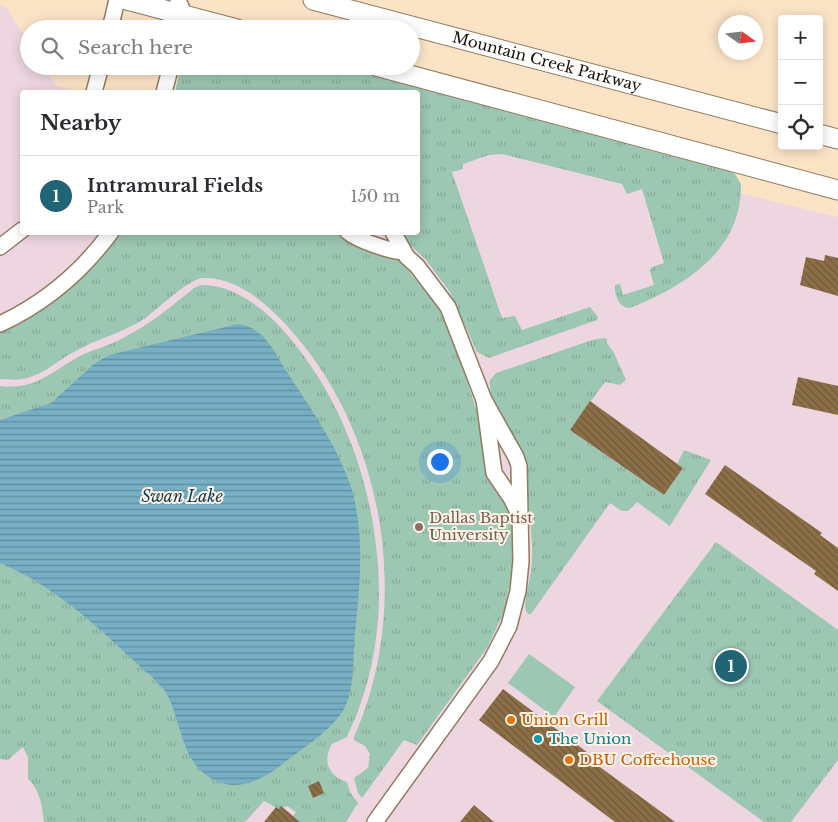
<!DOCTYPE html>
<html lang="en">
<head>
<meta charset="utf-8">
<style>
  :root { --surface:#fff; --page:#f7f7f7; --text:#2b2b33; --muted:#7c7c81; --line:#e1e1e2; --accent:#1f6575 }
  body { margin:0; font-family:"Libre Baskerville",serif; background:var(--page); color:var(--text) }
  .controls { position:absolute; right:15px; top:15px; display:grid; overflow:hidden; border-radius:5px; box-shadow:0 2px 12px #0003 }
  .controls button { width:45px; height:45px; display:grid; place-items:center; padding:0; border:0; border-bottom:1px solid var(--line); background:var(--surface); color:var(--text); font:25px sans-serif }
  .compass { position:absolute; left:718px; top:15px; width:45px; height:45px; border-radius:50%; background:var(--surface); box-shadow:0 2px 12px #0003; rotate:104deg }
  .you { position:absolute; left:439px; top:461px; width:18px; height:18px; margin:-12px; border:4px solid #fff; border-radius:50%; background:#1a73e8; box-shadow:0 0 0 8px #1a73e833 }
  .badge { display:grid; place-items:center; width:32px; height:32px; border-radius:50%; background:var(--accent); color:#fff; font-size:16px; font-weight:700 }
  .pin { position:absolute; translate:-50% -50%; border:2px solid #fff; box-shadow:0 1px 5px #0006 }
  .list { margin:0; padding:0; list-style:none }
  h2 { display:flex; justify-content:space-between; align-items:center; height:65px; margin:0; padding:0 20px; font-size:21px }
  h2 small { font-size:16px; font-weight:400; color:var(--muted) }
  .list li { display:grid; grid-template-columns:32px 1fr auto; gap:15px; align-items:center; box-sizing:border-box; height:80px; padding:0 20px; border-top:1px solid var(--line) }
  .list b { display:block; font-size:19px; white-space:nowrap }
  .list p { margin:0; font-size:16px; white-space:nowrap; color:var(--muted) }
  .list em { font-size:16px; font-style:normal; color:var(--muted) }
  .icon { flex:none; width:28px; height:28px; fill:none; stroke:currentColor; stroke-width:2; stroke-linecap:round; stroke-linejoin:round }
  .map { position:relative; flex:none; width:838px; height:822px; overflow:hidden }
  .search { position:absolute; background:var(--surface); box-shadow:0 2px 12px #0003; left:20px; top:20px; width:400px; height:55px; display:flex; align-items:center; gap:12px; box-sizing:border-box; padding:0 18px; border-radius:28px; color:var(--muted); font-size:19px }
  .panel { position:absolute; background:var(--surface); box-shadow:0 2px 12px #0003; left:20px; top:90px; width:400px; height:145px; border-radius:5px }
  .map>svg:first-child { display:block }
  .education { fill:#eed6e1 }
  .grass { fill:url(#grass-tufts) }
  .pitch { fill:#9cc7b2 }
  .water { fill:url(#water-rules) }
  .building { fill:url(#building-back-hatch) }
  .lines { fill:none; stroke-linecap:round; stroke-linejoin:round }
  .minor-casing { stroke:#907b5f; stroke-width:18 }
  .major-casing { stroke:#907b5f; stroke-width:21 }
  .minor { stroke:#fff; stroke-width:15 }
  .major { stroke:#fff; stroke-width:19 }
  .education-dot { fill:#8d6e63; stroke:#fdf3e7; stroke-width:2 }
  .food-dot { fill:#e8710a; stroke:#fdf3e7; stroke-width:2 }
  .culture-dot { fill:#0f9aa8; stroke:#fdf3e7; stroke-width:2 }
  .labels { text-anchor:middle; stroke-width:4; stroke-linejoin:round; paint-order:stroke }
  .street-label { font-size:15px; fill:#171006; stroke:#fdf3e7 }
  .education-label { font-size:15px; fill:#785e54; stroke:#fdf3e7; text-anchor:start }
  .food-label { font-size:15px; fill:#c56008; stroke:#fdf3e7; text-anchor:start }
  .culture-label { font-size:15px; fill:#0d838f; stroke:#fdf3e7; text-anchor:start }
  .water-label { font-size:16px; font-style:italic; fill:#0d3e4f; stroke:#fdf3e7 }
</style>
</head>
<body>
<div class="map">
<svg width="838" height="822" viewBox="0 0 838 822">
  <defs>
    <pattern id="grass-tufts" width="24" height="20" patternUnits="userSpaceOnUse" patternTransform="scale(1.25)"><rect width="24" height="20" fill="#9cc7b2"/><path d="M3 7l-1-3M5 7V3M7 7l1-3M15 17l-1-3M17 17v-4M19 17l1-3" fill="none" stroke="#86aa98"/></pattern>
    <pattern id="water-rules" width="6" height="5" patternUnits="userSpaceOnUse" patternTransform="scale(1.25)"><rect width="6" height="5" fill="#77afc5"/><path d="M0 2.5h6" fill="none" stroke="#618d9e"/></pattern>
    <pattern id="building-back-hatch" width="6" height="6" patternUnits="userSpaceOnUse" patternTransform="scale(1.25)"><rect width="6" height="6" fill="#8c6f48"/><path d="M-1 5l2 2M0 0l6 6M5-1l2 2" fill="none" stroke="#715a3a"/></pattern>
  </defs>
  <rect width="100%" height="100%" fill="#fbe4c6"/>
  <polygon class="education" points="0,5 6,7 29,43 29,66 44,66 56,86 81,92 22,92 22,232 418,232 418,115 838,217 838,822 0,822"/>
  <g class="grass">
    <path d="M 181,66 L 359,66 L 418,81 L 652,151 L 729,171 L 735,174 L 741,184 C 742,251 685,286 630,308 C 619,308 614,295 615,285 L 620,284 L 623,295 L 654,285 L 650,271 L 652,267 L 664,263 L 642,189 L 627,194 L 622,184 L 502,154 L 489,155 L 463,164 L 463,169 L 452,172 L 502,318 L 515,316 L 522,330 L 590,307 L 598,317 L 597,320 L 489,358 L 477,352 L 450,292 L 426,260 L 398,233 L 418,232 L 418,92 L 175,92 Z"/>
    <path d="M 120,233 L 343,233 L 399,260 L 435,302 L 451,332 L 459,356 L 507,504 L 512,526 L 513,564 L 505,610 L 487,648 L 417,745 L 404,740 L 362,798 L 358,793 L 354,778 L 368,768 L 370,754 L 365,746 L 354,740 L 354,737 C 413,606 385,433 288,327 C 267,304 237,277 204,278 C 189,278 158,309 144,319 C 122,333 96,339 74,352 C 58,360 44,374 27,378 C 18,381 9,379 0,379 L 0,331 C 48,310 91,276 120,233 Z"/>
    <path d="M 201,285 C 232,284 262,307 282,329 C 348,402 380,503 379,601 C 378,636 372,673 360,705 C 357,716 351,726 347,737 L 332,744 C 322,760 328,776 347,782 L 350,792 L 358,803 L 346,822 L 300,822 L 293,816 L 296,812 L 287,806 L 279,809 L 264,801 L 245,822 L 44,822 C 42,806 40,790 28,779 L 28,757 L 23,747 L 8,760 L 0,759 L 0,386 C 37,390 50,372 80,356 C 94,349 109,346 123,338 C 150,324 171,307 194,288 Z"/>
    <path d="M 604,338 L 607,339 L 607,343 L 614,353 L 626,380 L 620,385 L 605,382 L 570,430 L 664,495 L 683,468 L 677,464 L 684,450 L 711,460 L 670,526 L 637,502 L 628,511 L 622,511 L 610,503 L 531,614 L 528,614 C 521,607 529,586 530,577 C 535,552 530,523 528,497 C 527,481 527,460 519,445 C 509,428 487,400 490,380 L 496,373 L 592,340 Z"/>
    <polygon points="716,542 838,630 838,760 791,822 764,822 597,701"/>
  </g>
  <polygon class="pitch" points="529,654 575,687 554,717 508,683"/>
  <path class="water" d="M 238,324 C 265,327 275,354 289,375 C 312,411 339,448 352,490 C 365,537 360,585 355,633 C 353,656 355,686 345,707 C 333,730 304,747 284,763 C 261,781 236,794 209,777 C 180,759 181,717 165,691 C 161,686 156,682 152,677 C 104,634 60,588 0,563 L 0,420 L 51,403 L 94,364 L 109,355 Z"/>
  <g class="building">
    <polygon points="825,255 838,258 838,296 800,285 806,257 824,261"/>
    <polygon points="798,377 838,386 838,415 792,405"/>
    <polygon points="590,401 683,468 664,495 570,430"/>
    <polygon points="725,465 822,533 820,535 838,548 838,591 814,574 816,571 705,494"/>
    <polygon points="503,689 596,759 593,762 675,822 615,822 479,720"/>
    <polygon points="319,781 324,793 313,798 308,786"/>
    <polygon points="474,805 494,822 460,822"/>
    <polygon points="281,806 300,822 264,822 276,807 279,809"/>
  </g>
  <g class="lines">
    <defs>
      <g id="minor">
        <polyline points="178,0 184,14 180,29"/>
        <polyline points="110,29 117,0"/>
        <polyline points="94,92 101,66"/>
        <polyline points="164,92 171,66"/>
        <path d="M 348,232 C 359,241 390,251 403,252"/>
        <polyline points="393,232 407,257 417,266 448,307 484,400 494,473 511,498 518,512"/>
        <polyline points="0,247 22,230"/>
        <path d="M 0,324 C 45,303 81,273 111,232"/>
        <polyline points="375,822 491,661 509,626 518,591 521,561 519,466 516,457 484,400"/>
      </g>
      <g id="major">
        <polyline points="127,0 237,29"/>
        <path id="s1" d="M 313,0 L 782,124"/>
        <polyline points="376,66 838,190"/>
        <polyline points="819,134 838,139"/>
      </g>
    </defs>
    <use href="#minor" class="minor-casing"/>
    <use href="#major" class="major-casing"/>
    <use href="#minor" class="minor"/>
    <use href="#major" class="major"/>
  </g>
  <circle class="education-dot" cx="419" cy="527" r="5"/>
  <g class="food-dot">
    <circle cx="511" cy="720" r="5"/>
    <circle cx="569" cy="760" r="5"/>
  </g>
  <circle class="culture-dot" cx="538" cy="739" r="5"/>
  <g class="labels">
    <g class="street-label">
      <text dy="5" stroke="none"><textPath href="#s1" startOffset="242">Mountain Creek Parkway</textPath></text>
    </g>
    <g class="education-label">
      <text x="429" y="523">Dallas Baptist<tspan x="429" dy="17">University</tspan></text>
    </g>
    <g class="food-label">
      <text x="521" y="725">Union Grill</text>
      <text x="579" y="765">DBU Coffeehouse</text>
    </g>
    <g class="culture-label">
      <text x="548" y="744">The Union</text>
    </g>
    <g class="water-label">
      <text x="182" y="502">Swan Lake</text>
    </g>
  </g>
</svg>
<div class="controls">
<button>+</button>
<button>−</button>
<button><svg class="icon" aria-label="locate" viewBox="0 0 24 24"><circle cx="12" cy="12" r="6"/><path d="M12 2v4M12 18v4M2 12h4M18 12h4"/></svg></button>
</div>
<svg class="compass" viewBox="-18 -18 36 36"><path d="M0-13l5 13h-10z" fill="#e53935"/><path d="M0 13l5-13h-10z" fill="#7c7c81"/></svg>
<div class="you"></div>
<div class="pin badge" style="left:731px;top:666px">1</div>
<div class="search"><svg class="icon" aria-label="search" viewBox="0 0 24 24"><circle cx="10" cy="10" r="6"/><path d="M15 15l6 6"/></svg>Search here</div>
<section class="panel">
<h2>Nearby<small></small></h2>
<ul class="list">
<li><span class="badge">1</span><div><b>Intramural Fields</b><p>Park</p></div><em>150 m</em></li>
</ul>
</section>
</div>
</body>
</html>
